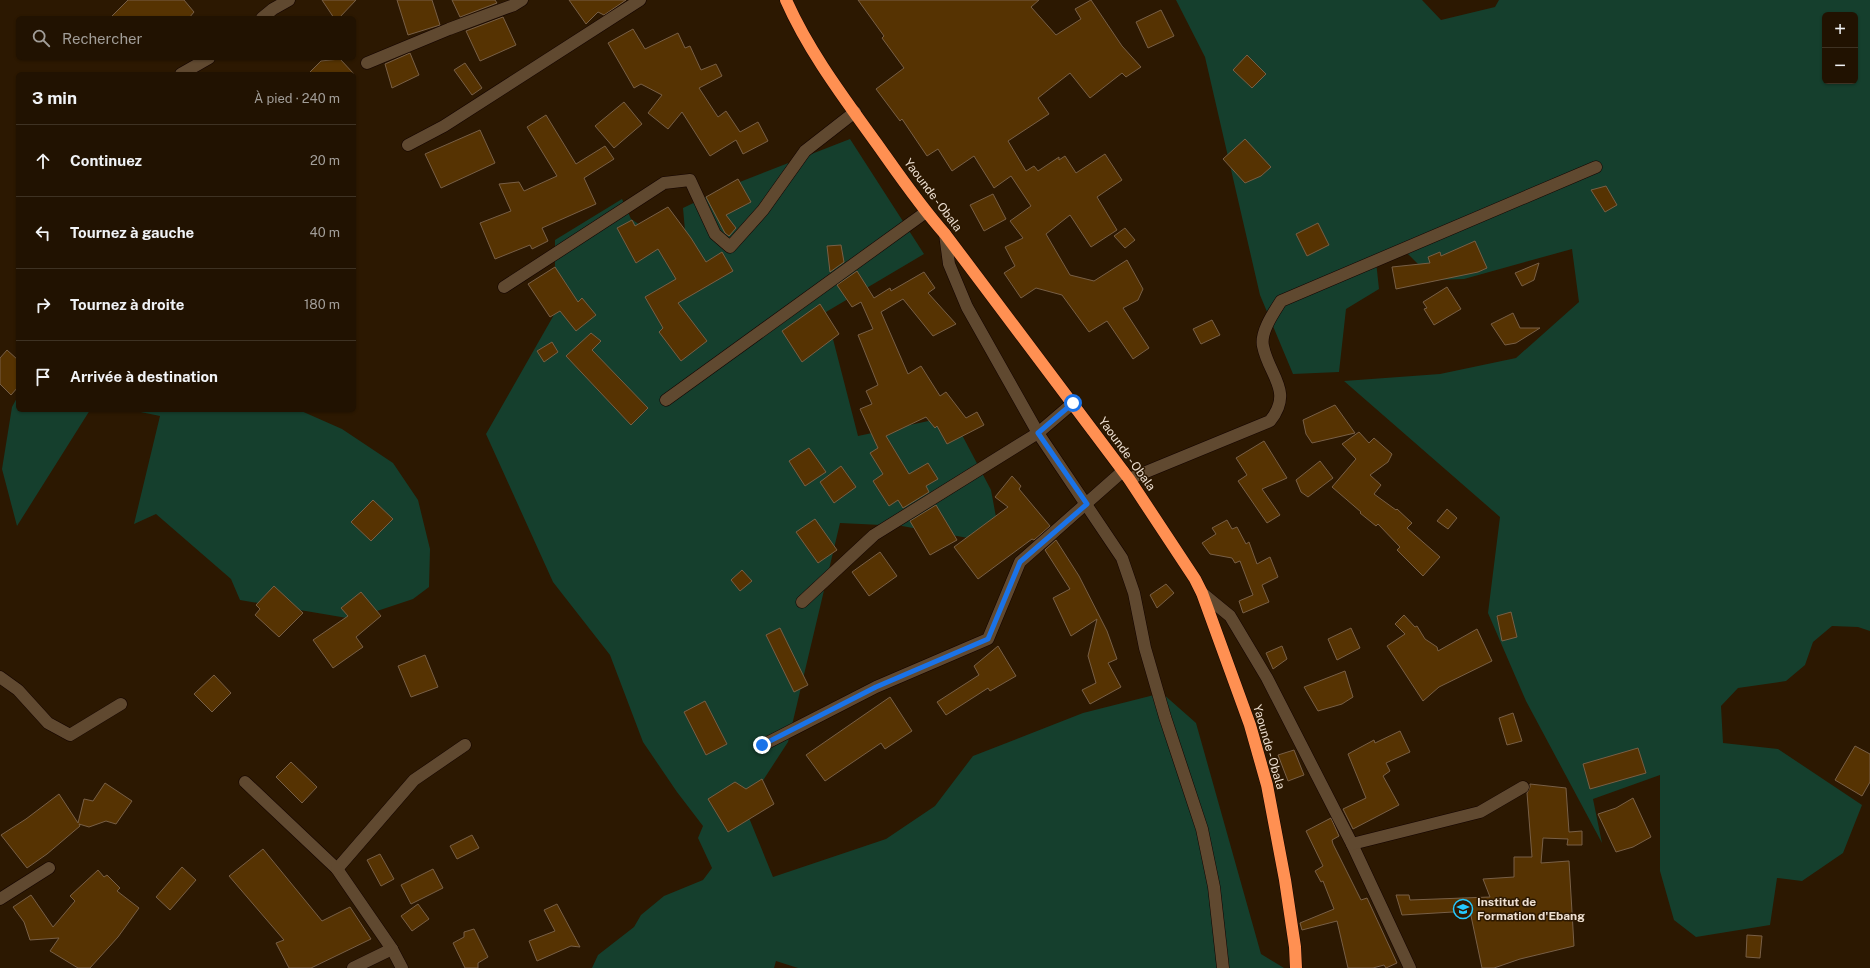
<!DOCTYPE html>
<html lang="fr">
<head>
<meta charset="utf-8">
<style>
  :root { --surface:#211201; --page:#2d2010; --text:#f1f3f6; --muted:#a29e99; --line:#3e3223 }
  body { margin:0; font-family:"Public Sans",sans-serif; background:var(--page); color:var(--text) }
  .controls { position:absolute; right:12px; top:12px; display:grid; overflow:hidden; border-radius:6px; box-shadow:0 1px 3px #0004 }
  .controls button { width:36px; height:36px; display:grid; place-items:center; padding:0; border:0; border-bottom:1px solid var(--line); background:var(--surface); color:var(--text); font:20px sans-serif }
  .stop { position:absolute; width:12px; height:12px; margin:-9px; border:3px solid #1a73e8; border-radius:50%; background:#fff }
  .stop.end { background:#1a73e8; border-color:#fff; box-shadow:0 1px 4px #0008 }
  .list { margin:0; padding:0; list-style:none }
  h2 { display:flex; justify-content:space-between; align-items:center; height:52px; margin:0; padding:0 16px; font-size:17px }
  h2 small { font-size:13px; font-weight:400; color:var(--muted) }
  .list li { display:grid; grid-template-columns:26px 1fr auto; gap:12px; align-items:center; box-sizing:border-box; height:72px; padding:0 16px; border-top:1px solid var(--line) }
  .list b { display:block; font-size:15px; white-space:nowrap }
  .list em { font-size:13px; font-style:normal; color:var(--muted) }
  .icon { flex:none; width:22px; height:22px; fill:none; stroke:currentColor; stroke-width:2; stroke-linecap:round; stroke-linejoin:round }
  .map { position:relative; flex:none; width:1870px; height:968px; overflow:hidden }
  .search { position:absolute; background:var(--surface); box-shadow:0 1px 3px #0004; left:16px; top:16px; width:340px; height:44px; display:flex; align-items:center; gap:10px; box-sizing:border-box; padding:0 14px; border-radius:6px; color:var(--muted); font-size:15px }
  .panel { position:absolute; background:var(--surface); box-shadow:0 1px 3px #0004; left:16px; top:72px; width:340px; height:340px; border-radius:6px }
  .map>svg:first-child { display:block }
  .green { fill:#153f2d; fill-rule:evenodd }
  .building { fill:#563302; stroke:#785f46 }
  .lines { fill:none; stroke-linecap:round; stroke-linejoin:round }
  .minor-casing { stroke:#130300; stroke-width:13 }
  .highway-casing { stroke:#130300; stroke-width:13 }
  .minor { stroke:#604930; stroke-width:12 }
  .highway { stroke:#ff9052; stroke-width:12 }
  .route { stroke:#1a73e8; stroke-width:5 }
  .labels { text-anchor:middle; stroke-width:3; stroke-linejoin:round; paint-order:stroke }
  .street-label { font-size:12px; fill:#eee0d2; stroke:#2c1801 }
  .poi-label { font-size:12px; font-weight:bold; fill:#eee0d2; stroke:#2c1801; text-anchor:start }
</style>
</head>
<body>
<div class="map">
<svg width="1870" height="968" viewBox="0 0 1870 968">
  <rect width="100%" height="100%" fill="#2c1801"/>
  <g class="green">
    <path d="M 1176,0 L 1422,0 L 1441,20 L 1495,7 L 1499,0 L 1870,0 L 1870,631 L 1858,627 L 1832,626 L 1813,642 L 1805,665 L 1786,681 L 1738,688 L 1721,706 L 1723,743 L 1778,749 L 1862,805 L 1843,853 L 1802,881 L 1777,878 L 1770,925 L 1696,937 L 1674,920 L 1660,871 L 1660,775 L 1593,799 L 1602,843 L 1526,701 L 1488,613 L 1500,517 L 1344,381 L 1440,374 L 1516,358 L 1579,302 L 1572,249 L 1464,279 L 1434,280 L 1407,253 L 1376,261 L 1379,289 L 1346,309 L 1339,372 L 1293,374 L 1260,295 L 1205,57 ZM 1825,15 L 1855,15 L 1855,81 L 1825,81 Z"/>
    <polygon points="850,139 924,254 826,312 858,436 952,416 991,490 1001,544 902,526 840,523 788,742 745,808 773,877 886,839 935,806 973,756 1083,713 1162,693 1196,723 1261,954 1284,968 798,968 776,961 774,968 592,968 598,955 634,927 641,915 664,896 703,880 712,868 698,838 703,826 677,792 643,742 610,655 553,582 486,434 555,313 555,240 622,199 631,219 672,246 686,242 683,208 727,187"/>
    <polygon points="18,396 18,410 90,410 17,526 2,469 12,407"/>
    <polygon points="131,410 299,410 342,429 393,463 418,500 430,549 429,587 413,599 353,619 240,600 231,579 156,514 134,524 160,416"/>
  </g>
  <g class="building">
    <polygon points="128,0 184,0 194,12 189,18 110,18"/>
    <polygon points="322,0 356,0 339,18 334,18"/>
    <polygon points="397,0 432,0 440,25 408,35"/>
    <polygon points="452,0 495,0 497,3 460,17"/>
    <polygon points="569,0 626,0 604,15 598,12 586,24"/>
    <polygon points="858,0 1039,0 1031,7 1056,35 1081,19 1075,9 1091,0 1122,46 1141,67 1126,77 1122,73 1090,98 1070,73 1038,98 1049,114 1008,141 1026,171 1034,166 1038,171 1059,157 1059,160 1065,156 1076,173 1105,154 1122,180 1097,197 1117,230 1091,247 1070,215 1046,234 1070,275 1094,281 1127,260 1143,289 1138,300 1123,308 1149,348 1133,359 1107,321 1089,332 1062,295 1036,288 1021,298 1004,273 1015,266 1005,247 1023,238 1010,221 1031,206 1011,176 994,188 974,156 952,171 938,149 927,156 902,119 900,121 876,89 904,68 882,38 884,36"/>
    <polygon points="1161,10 1174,36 1148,48 1136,22"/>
    <polygon points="503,17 516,45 480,61 466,31"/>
    <polygon points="633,29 645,49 678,33 685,48 690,46 701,70 716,64 722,76 699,88 718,117 726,111 740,132 758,122 768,141 743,154 736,140 710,156 682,112 668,129 648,113 662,95 641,84 634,88 608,43"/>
    <polygon points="410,53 419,75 392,88 385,64"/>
    <polygon points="1247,55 1266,74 1252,88 1233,70"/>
    <polygon points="340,59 354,74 308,74 321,61"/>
    <polygon points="465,63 482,88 472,95 454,70"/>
    <polygon points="624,102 642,124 614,148 595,126"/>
    <polygon points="546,115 576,164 605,146 614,159 584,178 596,204 542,228 548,241 532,249 530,245 495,259 480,223 511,211 499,184 519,182 524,191 557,176 527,127"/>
    <polygon points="480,130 495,163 441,188 425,154"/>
    <polygon points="1245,139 1271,167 1261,176 1245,183 1223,159"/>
    <polygon points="738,179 751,202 726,215 736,228 729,236 725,233 706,197"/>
    <polygon points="1606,186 1617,205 1605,212 1591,190"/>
    <polygon points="993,194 1006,219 984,231 970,205"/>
    <polygon points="668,207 691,238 706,262 722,252 733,271 678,303 707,341 681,361 659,332 663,328 645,297 676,279 658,249 636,263 617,228 632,220 635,226"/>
    <polygon points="1318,223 1329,245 1307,256 1296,234"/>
    <polygon points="1125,228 1135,240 1125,248 1114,236"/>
    <polygon points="1475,241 1487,268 1478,272 1396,289 1392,267 1430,263 1428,257 1440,252 1441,256"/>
    <polygon points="841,245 844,262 830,272 827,246"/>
    <polygon points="1539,263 1534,280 1522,286 1515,273"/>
    <polygon points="555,267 578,302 582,298 596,315 576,331 560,311 550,317 528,284"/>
    <polygon points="857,271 874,298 890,288 891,291 924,272 935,288 928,293 956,324 933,336 903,299 881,312 908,374 921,366 940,396 946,392 966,418 977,412 984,425 947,444 937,426 935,428 926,417 886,436 909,474 928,463 938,479 926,486 929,492 903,508 898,500 889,506 873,481 883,474 870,453 878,448 860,409 872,404 866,391 878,385 858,335 873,329 861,302 852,307 837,285"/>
    <polygon points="1447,287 1461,309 1434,325 1424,309 1427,308 1423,302"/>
    <polygon points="820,304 839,334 802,362 782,331"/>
    <polygon points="1513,313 1520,328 1540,328 1516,343 1505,345 1491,324"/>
    <polygon points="1212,320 1220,335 1201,344 1193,329"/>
    <polygon points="591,333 601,341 592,350 648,408 631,425 566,356"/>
    <polygon points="552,342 558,352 544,362 537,351"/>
    <polygon points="7,350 18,360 18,387 11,395 0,384 0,358"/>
    <polygon points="1335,405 1355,433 1312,443 1306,434 1303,420"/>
    <polygon points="1359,432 1369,443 1374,438 1392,454 1388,462 1370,475 1381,485 1374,494 1396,510 1397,509 1412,523 1407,528 1440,557 1423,576 1397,550 1400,547 1378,524 1376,526 1360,513 1361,512 1332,487 1356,459 1342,444"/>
    <polygon points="1264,441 1287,478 1262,489 1280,515 1267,523 1238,481 1247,475 1236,458"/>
    <polygon points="809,448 826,472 805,486 789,461"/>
    <polygon points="1320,461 1333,478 1308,497 1301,492 1296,480"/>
    <polygon points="841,466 856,487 834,503 820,482"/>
    <polygon points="1012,476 1021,486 1019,489 1050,526 1034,540 1032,539 978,579 954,547 1008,507 995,497"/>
    <polygon points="373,500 393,519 371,541 351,522"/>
    <polygon points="936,505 957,540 930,555 910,521"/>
    <polygon points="1447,509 1457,518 1448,529 1437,521"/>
    <polygon points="815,519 837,550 818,563 796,532"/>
    <polygon points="1227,520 1232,529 1237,527 1246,544 1249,542 1257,564 1270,557 1278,577 1262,585 1269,602 1243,613 1239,601 1253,595 1240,561 1235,563 1232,558 1210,554 1202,543 1216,534 1212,528"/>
    <polygon points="1056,540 1079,576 1107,631 1117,659 1108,663 1121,687 1090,704 1082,690 1096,683 1088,656 1097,619 1071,636 1053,598 1070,589 1045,550"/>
    <polygon points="880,552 897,576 869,596 852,572"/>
    <polygon points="742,570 752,581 740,591 731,580"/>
    <polygon points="1166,584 1174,593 1157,608 1150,595"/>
    <polygon points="274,586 303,613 279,637 255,615 260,609 256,605"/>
    <polygon points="361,592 381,616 356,637 363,647 333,668 313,640 348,616 341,608"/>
    <polygon points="1511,612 1517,637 1502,641 1497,616"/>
    <polygon points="1404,615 1415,627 1417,626 1425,639 1437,647 1438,651 1477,629 1492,661 1439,687 1423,701 1387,646 1405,634 1395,624"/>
    <polygon points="780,628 808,685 794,692 766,635"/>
    <polygon points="1351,628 1360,648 1337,660 1328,639"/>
    <polygon points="998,646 1016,676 990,691 988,688 946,715 937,702 979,675 974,666"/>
    <polygon points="1282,646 1287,659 1273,669 1266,653"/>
    <polygon points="425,655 438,687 411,697 398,666"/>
    <polygon points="1345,671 1353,697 1342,704 1318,711 1304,687"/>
    <polygon points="214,675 231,693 212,712 194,694"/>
    <polygon points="890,697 912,731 885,749 881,743 825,781 806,755"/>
    <polygon points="705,701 727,744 706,755 684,712"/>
    <polygon points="1513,713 1522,741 1507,745 1499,718"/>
    <polygon points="1400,731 1410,752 1386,763 1390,771 1383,776 1399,805 1353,829 1343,809 1366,798 1348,754 1374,740 1375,743"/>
    <polygon points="1855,746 1870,754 1870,782 1862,796 1835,780"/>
    <polygon points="1638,748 1646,773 1590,789 1583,764"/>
    <polygon points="1294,750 1304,775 1288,781 1278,755"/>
    <polygon points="291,762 317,787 302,803 276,777"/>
    <polygon points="762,779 774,804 728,832 708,799 735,782 746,789"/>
    <polygon points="105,783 132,801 116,824 106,821 89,827 79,824 80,826 47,854 27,868 1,835 26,819 59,794 78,823 84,799 93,801"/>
    <polygon points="1530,784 1566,788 1569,832 1582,831 1582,845 1567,845 1568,839 1543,838 1541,863 1569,861 1574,946 1520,959 1494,968 1482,968 1470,911 1402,915 1396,895 1409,895 1410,900 1490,897 1483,879 1514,877 1514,857 1532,857 1527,793 1530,787"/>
    <polygon points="1633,798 1651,837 1633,847 1616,852 1598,814 1616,808"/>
    <polygon points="1331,818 1339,836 1332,840 1333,844 1361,900 1367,898 1397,963 1386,968 1384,965 1373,968 1348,968 1337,921 1302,930 1300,923 1334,909 1323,881 1321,882 1315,871 1323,866 1306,831"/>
    <polygon points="472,835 479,848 457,859 450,846"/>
    <polygon points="263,849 322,921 350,907 371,939 311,968 289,968 276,943 284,940 229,876"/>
    <polygon points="380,854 394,879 381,886 367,860"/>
    <polygon points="182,867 196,880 170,910 156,897"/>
    <polygon points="433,869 443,888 411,904 401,885"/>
    <polygon points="98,870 104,877 107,875 120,888 117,891 139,908 118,937 90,968 78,968 50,951 59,938 30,940 24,922 13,907 31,895 53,927 75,901 70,896"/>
    <polygon points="418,904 429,919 412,931 401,916"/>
    <polygon points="557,904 580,947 571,946 537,961 529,941 555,931 544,910"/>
    <polygon points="474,929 488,957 478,963 478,968 465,968 453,943 464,937 464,932"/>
    <polygon points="1747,935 1762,936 1760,958 1746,957"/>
  </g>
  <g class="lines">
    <defs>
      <g id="minor">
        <polyline points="262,18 273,9 289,0"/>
        <polyline points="367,63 449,29 514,5 522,0"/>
        <polyline points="181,74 209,58"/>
        <polyline points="408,145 444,126 640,0"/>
        <polyline points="945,234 949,264 967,307 1038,433 1122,558 1134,593 1145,648 1165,717 1202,829 1214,887 1223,968"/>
        <polyline points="504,287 664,183 690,180 715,234 730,247 763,210 805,151 855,112"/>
        <polyline points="666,400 926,212"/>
        <path d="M 1129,479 L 1270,421 C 1294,391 1269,376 1263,346 C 1260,332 1274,312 1281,301 L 1596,167"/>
        <polyline points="1202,593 1230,616 1267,678 1352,844 1410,968"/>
        <polyline points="802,602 874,535 1038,433 1073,403"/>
        <polyline points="0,677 18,690 48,723 70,735 121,704"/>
        <polyline points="763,745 876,687 988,639 1020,562 1123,471"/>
        <polyline points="245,782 337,869 392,949 402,968"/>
        <polyline points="1352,844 1480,812 1523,787"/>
        <polyline points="337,869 414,780 465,745"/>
        <polyline points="0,899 49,868"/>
        <polyline points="353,968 392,949"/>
      </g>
      <path id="highway" d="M 786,0 C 809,52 844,98 877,144 C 899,175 920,206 945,234 L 1129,479 L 1195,579 L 1202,593 L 1250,725 L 1267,785 L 1285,880 L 1295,947 L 1296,968"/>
    </defs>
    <use href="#minor" class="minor-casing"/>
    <use href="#highway" class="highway-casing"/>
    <use href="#minor" class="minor"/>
    <use href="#highway" class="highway"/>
  </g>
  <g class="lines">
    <polyline class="route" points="762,745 876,687 988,639 1020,562 1087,504 1038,433 1073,403"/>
  </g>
  <defs>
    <symbol id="school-ring" viewBox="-11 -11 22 22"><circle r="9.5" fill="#2c1801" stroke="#25c9fe" stroke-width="1.5"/><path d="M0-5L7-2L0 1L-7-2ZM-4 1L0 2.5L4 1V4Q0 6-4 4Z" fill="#25c9fe"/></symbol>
  </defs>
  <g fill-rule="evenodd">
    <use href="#school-ring" x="1452" y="898" width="22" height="22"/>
  </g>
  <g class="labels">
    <g class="street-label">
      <text transform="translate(933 195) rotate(53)" y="4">Yaounde - Obala</text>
      <text transform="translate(1127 454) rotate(54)" y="4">Yaounde - Obala</text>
      <text transform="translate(1269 747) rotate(74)" y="4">Yaounde - Obala</text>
    </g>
    <g class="poi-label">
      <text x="1477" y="906">Institut de<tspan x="1477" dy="14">Formation d'Ebang</tspan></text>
    </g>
  </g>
</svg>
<div class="controls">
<button>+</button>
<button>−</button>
</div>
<div class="stop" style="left:1073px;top:403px"></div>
<div class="stop end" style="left:762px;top:745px"></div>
<div class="search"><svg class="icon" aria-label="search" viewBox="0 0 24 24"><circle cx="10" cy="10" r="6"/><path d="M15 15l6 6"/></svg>Rechercher</div>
<section class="panel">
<h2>3 min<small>À pied · 240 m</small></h2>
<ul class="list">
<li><svg class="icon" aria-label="ahead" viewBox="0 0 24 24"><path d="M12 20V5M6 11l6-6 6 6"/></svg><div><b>Continuez</b></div><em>20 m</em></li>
<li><svg class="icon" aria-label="left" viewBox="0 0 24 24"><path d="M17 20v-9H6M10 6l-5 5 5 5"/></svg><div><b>Tournez à gauche</b></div><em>40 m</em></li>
<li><svg class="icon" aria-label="right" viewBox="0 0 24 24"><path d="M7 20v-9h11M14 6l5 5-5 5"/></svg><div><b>Tournez à droite</b></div><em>180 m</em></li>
<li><svg class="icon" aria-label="arrive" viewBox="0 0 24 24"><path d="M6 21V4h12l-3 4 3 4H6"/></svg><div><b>Arrivée à destination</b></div></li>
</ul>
</section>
</div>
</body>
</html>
